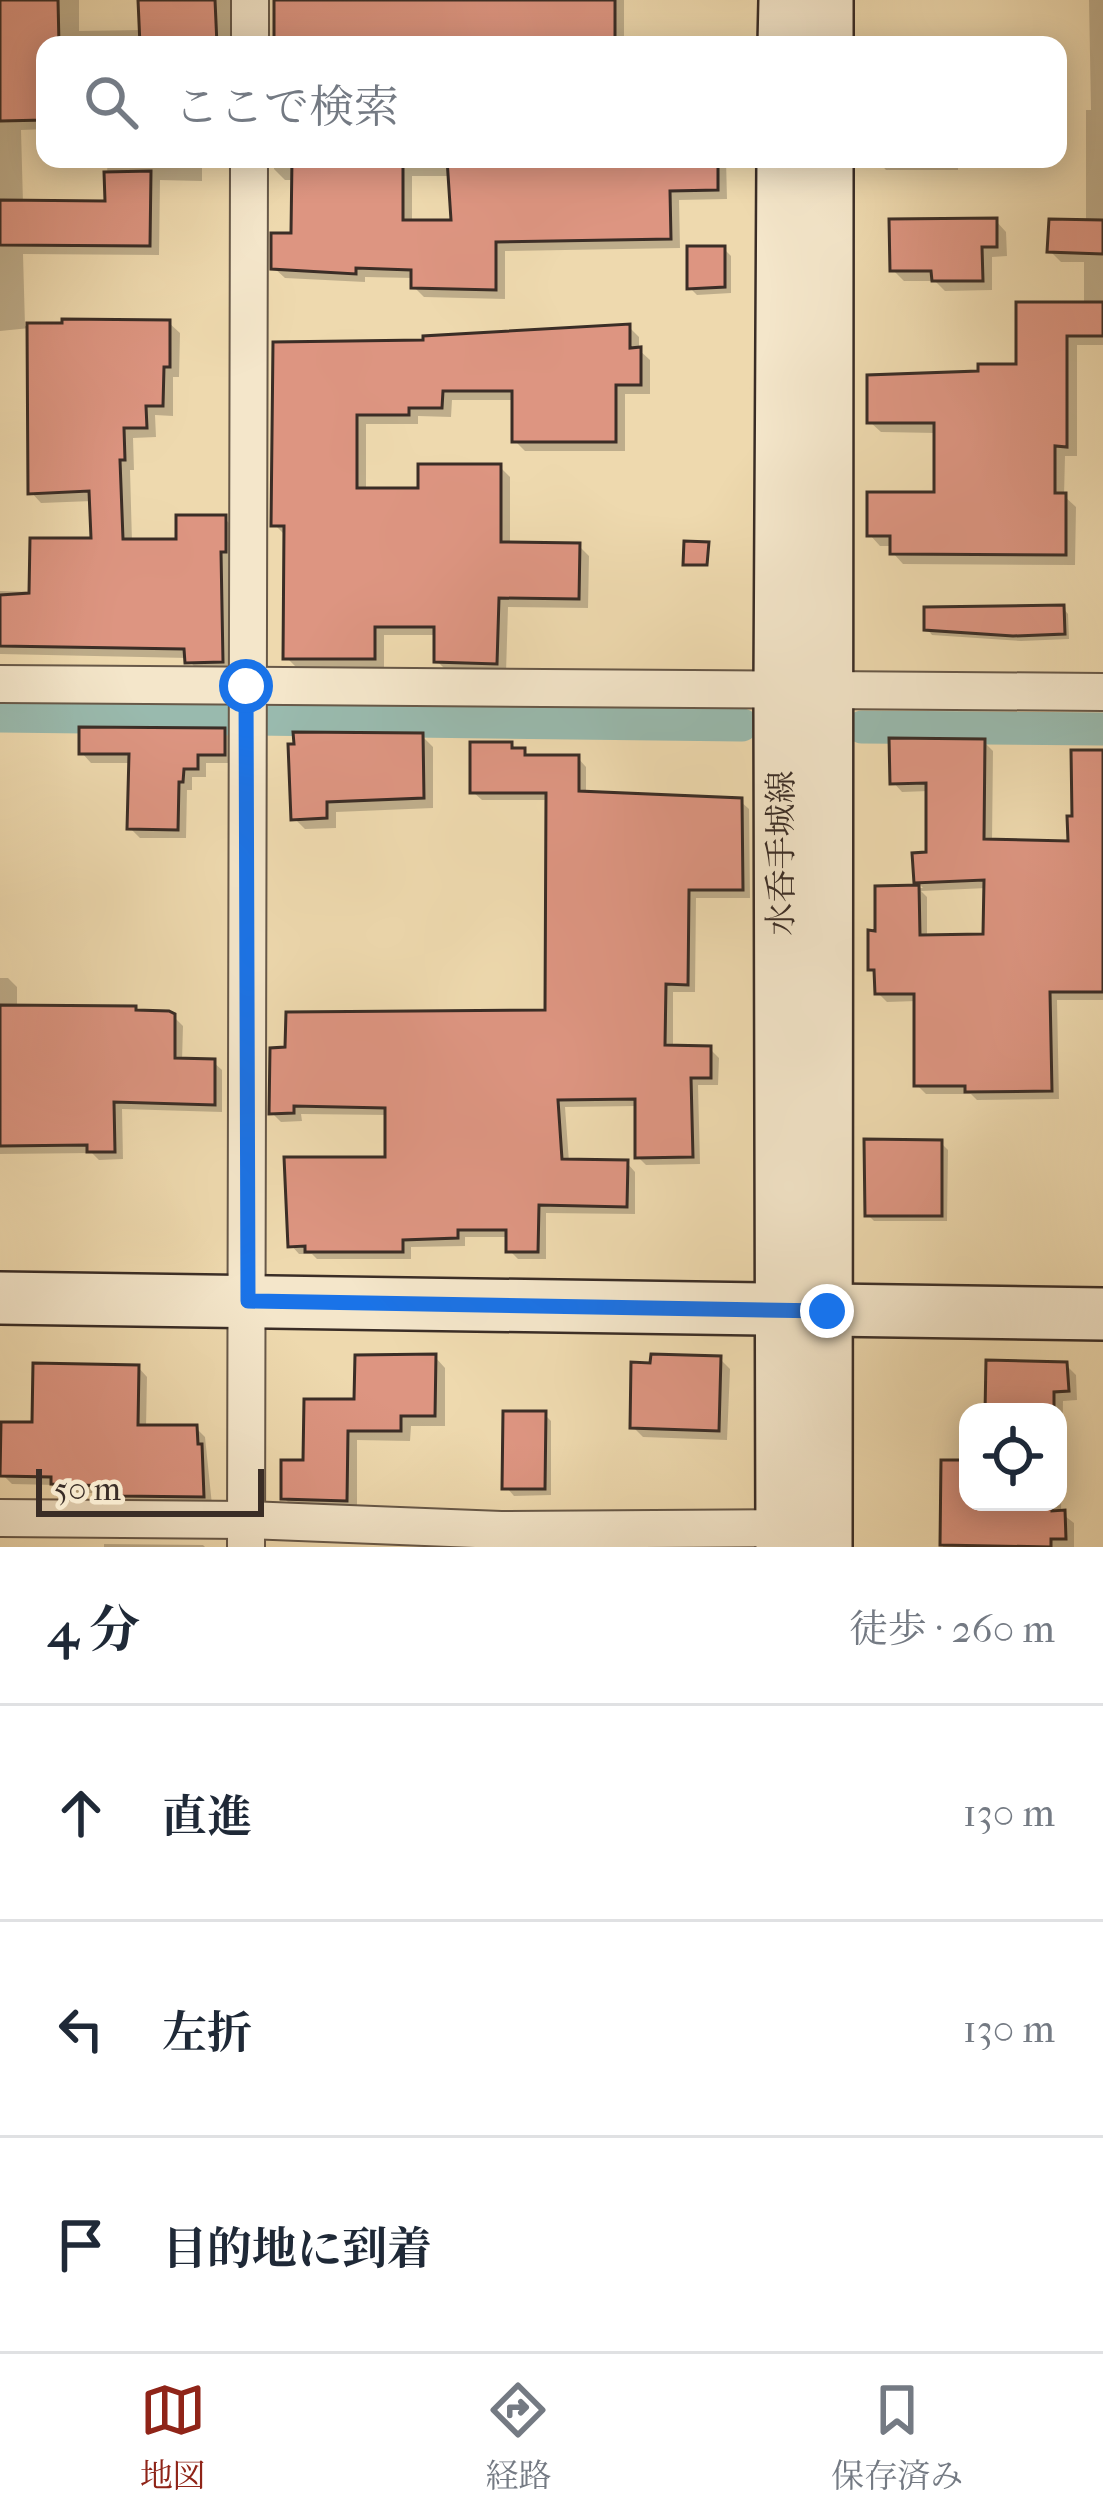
<!DOCTYPE html>
<html lang="ja">
<head>
<meta charset="utf-8">
<style>
  :root { --surface:#fff; --page:#f6f6f7; --text:#1f2937; --muted:#747a83; --line:#e0e1e3; --accent:#8f2418 }
  body { margin:0; font-family:"IM FELL French Canon","Noto Serif JP",serif; background:var(--page); color:var(--text) }
  .controls { position:absolute; right:36px; bottom:36px; display:grid; overflow:hidden; border-radius:24px; box-shadow:0 6px 30px #0003 }
  .controls button { width:108px; height:108px; display:grid; place-items:center; padding:0; border:0; border-bottom:3px solid var(--line); background:var(--surface); color:var(--text); font:60px sans-serif }
  .scale { position:absolute; left:36px; bottom:30px; width:228px; box-sizing:border-box; padding-left:12px; border:6px solid #3a2d26; border-top:0; font-size:33px; line-height:42px; white-space:nowrap; color:#3a2d26; -webkit-text-stroke:9px #f4e6ca; paint-order:stroke }
  .stop { position:absolute; width:36px; height:36px; margin:-27px; border:9px solid #1a73e8; border-radius:50%; background:#fff }
  .stop.end { background:#1a73e8; border-color:#fff; box-shadow:0 3px 12px #0008 }
  .list { margin:0; padding:0; list-style:none }
  h2 { display:flex; justify-content:space-between; align-items:center; height:156px; margin:0; padding:0 48px; font-size:51px }
  h2 small { font-size:39px; font-weight:400; color:var(--muted) }
  .list li { display:grid; grid-template-columns:78px 1fr auto; gap:36px; align-items:center; box-sizing:border-box; height:216px; padding:0 48px; border-top:3px solid var(--line) }
  .list b { display:block; font-size:45px; white-space:nowrap }
  .list em { font-size:39px; font-style:normal; color:var(--muted) }
  .icon { flex:none; width:66px; height:66px; fill:none; stroke:currentColor; stroke-width:2; stroke-linecap:round; stroke-linejoin:round }
  .map { position:relative; flex:none; width:1103px; height:1547px; overflow:hidden }
  .search { position:absolute; background:var(--surface); box-shadow:0 6px 30px #0003; left:36px; right:36px; top:36px; height:132px; display:flex; align-items:center; gap:30px; box-sizing:border-box; padding:0 42px; border-radius:24px; color:var(--muted); font-size:45px }
  .sheet { height:804px; background:var(--surface) }
  nav { display:flex; justify-content:space-around; align-items:center; box-sizing:border-box; height:168px; border-top:3px solid var(--line); background:var(--surface); font-size:33px; color:var(--muted) }
  nav a { display:grid; justify-items:center; gap:6px }
  nav .on { color:var(--accent) }
  .map>svg:first-child { display:block }
  .shadow { fill:#0003; fill-rule:evenodd }
  .lines { fill:none; stroke-linecap:round; stroke-linejoin:round }
  .canal { stroke:#99baae; stroke-width:33 }
  .building { fill:#dd9581; stroke:#3a2d26; stroke-width:3 }
  .street-casing { stroke:#675848; stroke-width:40 }
  .secondary-casing { stroke:#3a2d26; stroke-width:56 }
  .street { stroke:#f4e6ca; stroke-width:36 }
  .secondary { stroke:#f4e6ca; stroke-width:51 }
  .route { stroke:#1a73e8; stroke-width:15 }
  .labels { text-anchor:middle; stroke-width:9; stroke-linejoin:round; paint-order:stroke }
  .street-label { font-size:33px; fill:#3a2d26; stroke:#f4e6ca }
</style>
</head>
<body>
<div class="map">
<svg width="1103" height="1547" viewBox="0 0 1103 1547">
  <rect width="100%" height="100%" fill="#eed9ae"/>
  <filter id="stains"><feTurbulence type="fractalNoise" baseFrequency=".00167" numOctaves="4"/><feColorMatrix values="0 0 0 0 .2 0 0 0 0 .09 0 0 0 0 .02 0 0 0 .5 -.17"/></filter>
  <radialGradient id="worn" r=".72"><stop offset=".6" stop-color="#630" stop-opacity="0"/><stop offset="1" stop-color="#630" stop-opacity=".3"/></radialGradient>
  <g class="shadow">
    <polygon points="0,0 79,0 79,31 142,30 141,0 233,0 234,45 45,45 45,129 21,130 23,203 108,204 107,159 202,159 202,181 160,180 159,255 23,254 25,326 169,323 180,333 179,377 173,377 173,416 155,415 156,437 133,438 134,470 130,470 132,542 179,542 224,518 235,529 232,672 198,672 188,658 0,654 0,591 32,592 94,541 92,501 41,503 31,492 30,328 0,331"/>
    <rect x="277" y="0" width="347" height="45"/>
    <polygon points="1089,0 1103,0 1103,345 1077,345 1077,456 1065,456 1064,496 1076,507 1075,565 903,564 893,553 893,546 880,546 870,535 937,495 937,433 881,432 870,422 981,374 1019,367 1084,305 1084,262 1061,262 1050,251 1086,223 1086,110 1091,110"/>
    <path d="M 274,159 L 726,159 L 727,199 L 679,200 L 680,248 L 505,251 L 505,299 L 424,297 L 414,287 L 414,278 L 365,277 L 365,282 L 285,278 L 274,268 L 294,236 L 294,180 L 285,180 L 274,169 ZM 412,176 L 451,176 L 454,223 L 412,223 Z"/>
    <polygon points="958,159 958,170 886,170 876,159"/>
    <polygon points="996,221 1006,232 1007,256 992,257 992,290 945,291 935,281 904,281 893,270"/>
    <polygon points="724,249 731,256 731,293 697,295 690,288"/>
    <polygon points="629,327 639,337 639,350 650,360 650,394 625,394 625,451 525,451 515,441 515,400 452,400 451,417 418,416 418,424 366,424 366,491 421,491 500,467 510,477 510,545 579,546 589,556 588,608 508,607 506,673 447,671 437,661 437,635 384,635 384,667 296,667 286,657 284,534 274,524 276,345 426,343"/>
    <polygon points="1063,608 1068,614 1069,639 1021,641 932,635 927,629"/>
    <polygon points="224,731 233,741 233,763 206,763 206,777 192,777 192,790 187,790 186,838 140,838 130,828 131,763 91,763 82,753"/>
    <polygon points="422,736 433,747 433,808 336,812 336,828 305,829 294,818"/>
    <path d="M 984,742 L 993,751 L 992,842 L 1071,844 L 1103,753 L 1103,1000 L 1057,1000 L 1059,1099 L 977,1100 L 971,1094 L 926,1094 L 917,1085 L 917,1001 L 887,1002 L 878,993 L 877,975 L 871,969 L 878,934 L 878,889 L 923,888 L 917,882 L 928,855 L 929,791 L 902,792 L 893,782 ZM 987,888 L 986,937 L 927,938 L 927,897 L 921,891 Z"/>
    <polygon points="511,745 531,758 578,758 586,767 586,795 740,801 749,809 750,898 696,898 695,992 673,992 673,1049 710,1049 719,1058 718,1085 698,1085 700,1164 646,1165 638,1157 638,1106 565,1107 569,1162 627,1163 635,1172 635,1214 546,1213 546,1259 518,1259 509,1250 509,1237 465,1237 465,1246 411,1247 411,1259 317,1259 312,1254 299,1254 291,1245 388,1160 388,1115 301,1114 302,1121 281,1122 272,1113 548,1013 549,800 482,800 473,792"/>
    <polygon points="0,978 8,978 17,987 17,1008 174,1017 183,1026 182,1061 213,1062 222,1070 222,1112 122,1109 123,1159 99,1160 92,1153 0,1154"/>
    <polygon points="941,1143 948,1150 947,1221 874,1221 868,1215"/>
    <polygon points="435,1357 445,1368 445,1426 411,1426 410,1441 357,1440 357,1511 294,1508 284,1498 357,1402"/>
    <polygon points="720,1359 730,1369 727,1440 643,1437 633,1427"/>
    <polygon points="1066,1365 1076,1375 1077,1400 1063,1401 1061,1513 1074,1523 1074,1547 943,1547 944,1463 968,1463 968,1502 1058,1502 1058,1412 988,1412"/>
    <polygon points="138,1367 147,1377 146,1428 196,1428 205,1437 212,1505 132,1504 116,1494 63,1492 56,1485 12,1484 3,1475 35,1425"/>
    <polygon points="506,1414 544,1414 551,1421 551,1495 514,1496 508,1489"/>
    <polygon points="104,1544 203,1545 205,1547 104,1547"/>
  </g>
  <g class="lines">
    <g class="canal">
      <polyline points="0,716 742,725"/>
      <polyline points="862,727 1103,729"/>
    </g>
  </g>
  <g class="building">
    <polygon points="0,0 58,0 59,45 45,45 45,120 0,121"/>
    <polygon points="138,0 215,0 217,45 140,45"/>
    <rect x="274" y="0" width="341" height="45"/>
    <polygon points="292,159 403,159 403,220 451,220 447,159 501,159 501,165 718,161 718,190 670,191 671,239 496,242 496,290 411,288 411,270 356,268 356,274 271,269 271,233 291,233"/>
    <polygon points="151,171 150,246 0,245 0,200 105,201 104,172"/>
    <polygon points="997,218 997,247 982,247 983,281 932,281 931,271 890,271 889,219"/>
    <polygon points="1049,219 1103,220 1103,254 1047,252"/>
    <polygon points="687,246 725,246 725,287 687,289"/>
    <polygon points="1016,302 1103,302 1103,336 1067,336 1067,447 1055,446 1055,493 1066,493 1066,555 890,554 890,536 867,536 867,492 934,492 934,423 867,423 867,375 978,371 978,364 1016,364"/>
    <polygon points="62,319 170,320 170,367 164,367 163,406 146,406 147,428 124,428 125,460 120,460 123,539 176,539 176,515 226,515 226,552 221,552 223,662 185,663 184,649 0,646 0,595 29,593 30,538 91,538 89,491 28,494 27,323 62,323"/>
    <polygon points="630,324 630,348 641,347 641,385 616,385 616,442 512,442 512,391 443,391 442,408 409,408 409,415 357,415 357,488 418,488 418,464 501,464 501,542 580,543 579,599 499,598 497,664 434,662 434,627 375,627 375,659 283,659 284,526 271,526 273,342 423,340 423,336"/>
    <polygon points="684,541 709,542 707,565 683,565"/>
    <polygon points="1064,605 1065,634 1013,636 924,630 924,607"/>
    <polygon points="79,727 225,728 225,755 198,755 198,769 184,769 183,782 179,782 178,830 127,829 129,754 79,754"/>
    <polygon points="293,732 423,733 424,798 327,802 327,818 291,820 288,744 294,744"/>
    <polygon points="889,738 985,739 984,839 1068,841 1067,816 1072,816 1071,750 1103,750 1103,992 1050,992 1052,1091 965,1092 965,1086 914,1086 914,994 875,994 874,970 868,970 868,930 875,931 875,886 919,885 920,935 983,934 984,880 914,883 912,853 926,852 926,783 890,784"/>
    <polygon points="470,742 512,742 512,748 525,748 525,755 579,755 579,791 742,798 743,890 689,890 688,985 666,984 665,1045 711,1046 711,1078 691,1078 693,1157 635,1158 635,1099 558,1100 562,1159 628,1160 627,1207 539,1205 538,1252 506,1252 506,1230 458,1230 458,1238 403,1240 403,1252 305,1252 305,1246 288,1247 284,1157 385,1157 385,1108 294,1106 294,1113 269,1114 270,1048 285,1047 286,1012 545,1010 546,793 470,793"/>
    <polygon points="0,1005 136,1006 136,1010 169,1011 175,1014 175,1058 215,1059 215,1105 114,1102 115,1152 87,1152 87,1145 0,1146"/>
    <polygon points="864,1139 942,1140 942,1216 865,1216"/>
    <polygon points="436,1354 435,1416 401,1416 401,1431 348,1431 347,1501 281,1499 281,1460 303,1460 304,1399 354,1399 355,1355"/>
    <polygon points="651,1354 721,1356 719,1431 630,1428 631,1362 650,1363"/>
    <polygon points="986,1360 1067,1362 1069,1391 1054,1392 1054,1412 985,1412"/>
    <polygon points="33,1363 139,1365 138,1425 197,1425 198,1444 202,1444 204,1497 120,1496 120,1489 107,1489 107,1486 51,1484 51,1477 0,1476 1,1422 32,1422"/>
    <polygon points="503,1411 546,1411 545,1489 502,1489"/>
    <polygon points="941,1460 968,1460 968,1502 1052,1502 1052,1511 1065,1510 1066,1539 1051,1539 1051,1547 940,1545"/>
  </g>
  <g class="lines">
    <defs>
      <g id="street">
        <polyline points="250,45 250,0"/>
        <polyline points="0,684 1103,692"/>
        <polyline points="0,1518 246,1520 501,1530 783,1528"/>
        <polyline points="246,1547 249,159"/>
      </g>
      <g id="secondary">
        <polyline points="784,45 785,0"/>
        <polyline points="827,45 827,0"/>
        <polyline points="0,1298 1103,1314"/>
        <polyline points="782,1547 780,689 783,159"/>
        <polyline points="826,1547 827,159"/>
      </g>
    </defs>
    <use href="#street" class="street-casing"/>
    <use href="#secondary" class="secondary-casing"/>
    <use href="#street" class="street"/>
    <use href="#secondary" class="secondary"/>
  </g>
  <g class="lines">
    <polyline class="route" points="246,686 248,1301 827,1311"/>
  </g>
  <g class="labels">
    <g class="street-label">
      <text transform="translate(780 853) rotate(-90)" y="12">水呑手城線</text>
    </g>
  </g>
  <rect width="100%" height="100%" filter="url(#stains)"/>
  <rect width="100%" height="100%" fill="url(#worn)"/>
</svg>
<div class="controls">
<button><svg class="icon" aria-label="locate" viewBox="0 0 24 24"><circle cx="12" cy="12" r="6"/><path d="M12 2v4M12 18v4M2 12h4M18 12h4"/></svg></button>
</div>
<div class="scale">50 m</div>
<div class="stop" style="left:246px;top:686px"></div>
<div class="stop end" style="left:827px;top:1311px"></div>
<div class="search"><svg class="icon" aria-label="search" viewBox="0 0 24 24"><circle cx="10" cy="10" r="6"/><path d="M15 15l6 6"/></svg>ここで検索</div>
</div>
<section class="sheet">
<h2>4 分<small>徒歩 · 260 m</small></h2>
<ul class="list">
<li><svg class="icon" aria-label="ahead" viewBox="0 0 24 24"><path d="M12 20V5M6 11l6-6 6 6"/></svg><div><b>直進</b></div><em>130 m</em></li>
<li><svg class="icon" aria-label="left" viewBox="0 0 24 24"><path d="M17 20v-9H6M10 6l-5 5 5 5"/></svg><div><b>左折</b></div><em>130 m</em></li>
<li><svg class="icon" aria-label="arrive" viewBox="0 0 24 24"><path d="M6 21V4h12l-3 4 3 4H6"/></svg><div><b>目的地に到着</b></div></li>
</ul>
</section>
<nav>
<a class="on"><svg class="icon" aria-label="map" viewBox="0 0 24 24"><path d="M3 6l6-2 6 2 6-2v14l-6 2-6-2-6 2zM9 4v14M15 6v14"/></svg>地図</a>
<a><svg class="icon" aria-label="directions" viewBox="0 0 24 24"><path d="M12 3l9 9-9 9-9-9zM9 14v-3h6M13 9l2 2-2 2"/></svg>経路</a>
<a><svg class="icon" aria-label="saved" viewBox="0 0 24 24"><path d="M7 4h10v16l-5-4-5 4z"/></svg>保存済み</a>
</nav>
</body>
</html>
